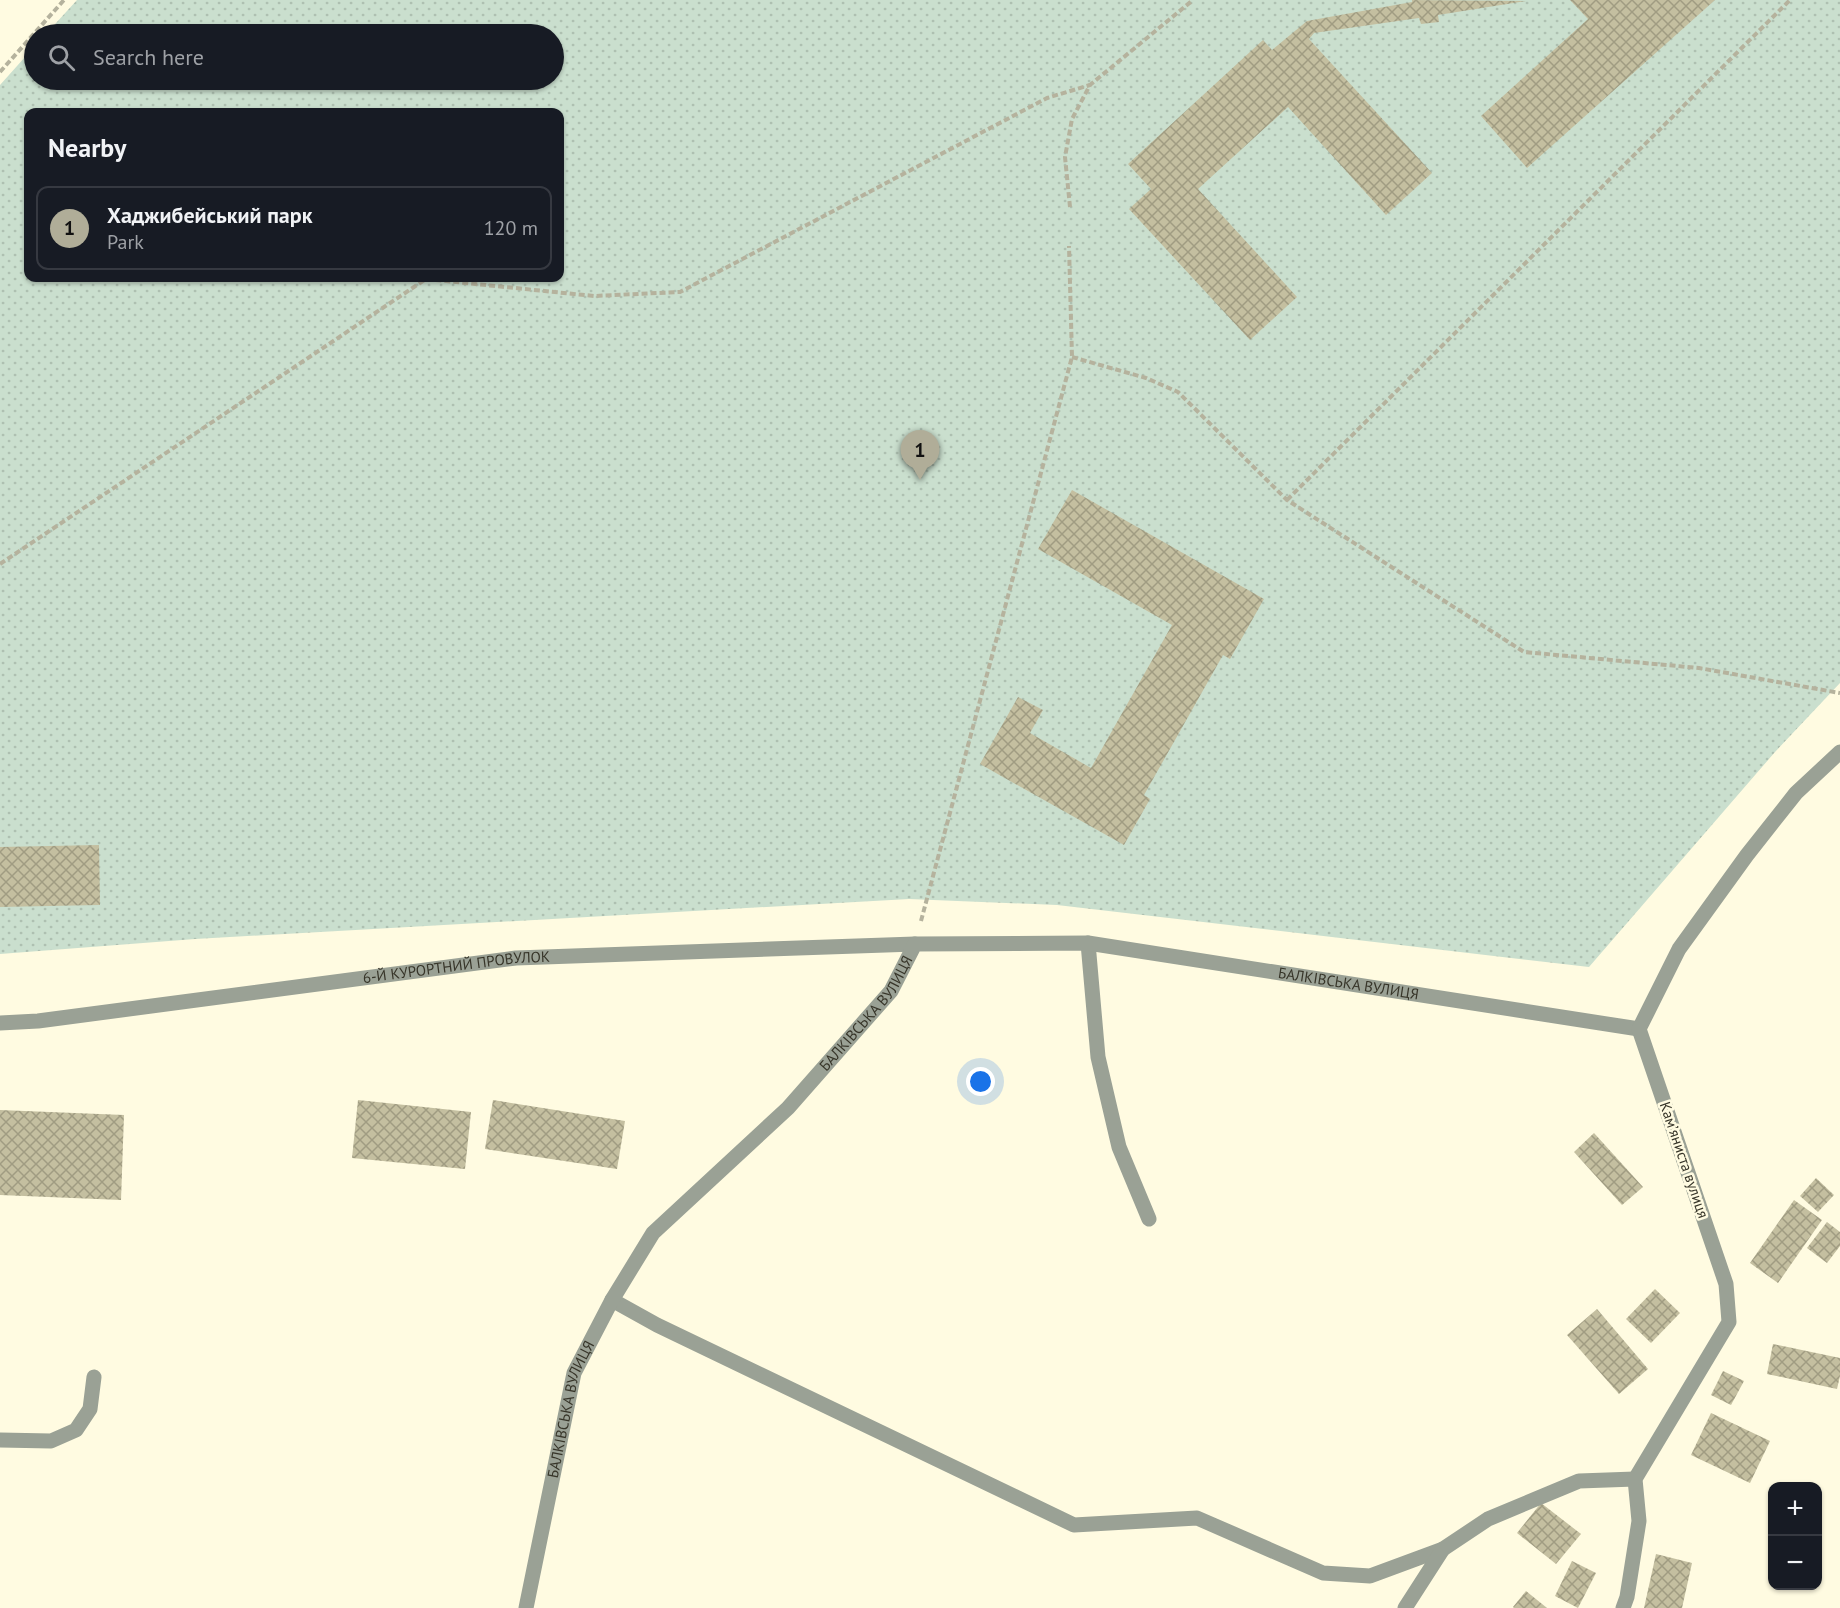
<!DOCTYPE html>
<html lang="en">
<head>
<meta charset="utf-8">
<style>
  :root { --surface:#171b24; --page:#20242c; --text:#f1f3f6; --muted:#9ea1a6; --line:#363941; --accent:#b0ad98 }
  body { margin:0; font-family:"PT Sans",sans-serif; background:var(--page); color:var(--text) }
  .controls { position:absolute; right:18px; bottom:18px; display:grid; overflow:hidden; border-radius:12px; box-shadow:0 2px 4px #0004 }
  .controls button { width:54px; height:54px; display:grid; place-items:center; padding:0; border:0; border-bottom:2px solid var(--line); background:var(--surface); color:var(--text); font:30px sans-serif }
  .you { position:absolute; left:981px; top:1082px; width:21px; height:21px; margin:-15px; border:4px solid #fff; border-radius:50%; background:#1a73e8; box-shadow:0 0 0 9px #1a73e833 }
  .badge { display:grid; place-items:center; width:39px; height:39px; border-radius:50%; background:var(--accent); color:#111; font-size:20px; font-weight:700 }
  .pin { position:absolute; translate:-50% -50px; filter:drop-shadow(0 2px 3px #0008) }
  .pin::after { content:''; position:absolute; top:32px; width:21px; height:18px; background:inherit; clip-path:polygon(0 0,100% 0,50% 100%) }
  .list { margin:0; padding:0; list-style:none }
  h2 { display:flex; justify-content:space-between; align-items:center; height:78px; margin:0; padding:0 24px; font-size:26px }
  h2 small { font-size:20px; font-weight:400; color:var(--muted) }
  .list li { display:grid; grid-template-columns:39px 1fr auto; gap:18px; align-items:center; box-sizing:border-box; height:84px; margin:0 12px 12px; padding:0 12px; border:2px solid var(--line); border-radius:12px }
  .list b { display:block; font-size:22px; white-space:nowrap }
  .list p { margin:0; font-size:20px; white-space:nowrap; color:var(--muted) }
  .list em { font-size:20px; font-style:normal; color:var(--muted) }
  .icon { flex:none; width:33px; height:33px; fill:none; stroke:currentColor; stroke-width:2; stroke-linecap:round; stroke-linejoin:round }
  .map { position:relative; flex:none; width:1840px; height:1608px; overflow:hidden }
  .search { position:absolute; background:var(--surface); box-shadow:0 2px 4px #0004; left:24px; top:24px; width:540px; height:66px; display:flex; align-items:center; gap:15px; box-sizing:border-box; padding:0 21px; border-radius:33px; color:var(--muted); font-size:22px }
  .panel { position:absolute; background:var(--surface); box-shadow:0 2px 4px #0004; left:24px; top:108px; width:540px; height:174px; border-radius:12px }
  .map>svg:first-child { display:block }
  .park { fill:url(#park-dots); fill-rule:evenodd }
  .building { fill:url(#building-cross-hatch) }
  .lines { fill:none; stroke-linecap:round; stroke-linejoin:round }
  .path { stroke:#b5b29d; stroke-width:4; stroke-dasharray:6 3; stroke-linecap:butt }
  .lane { stroke:#9aa195; stroke-width:15 }
  .street { stroke:#9aa195; stroke-width:15 }
  .labels { text-anchor:middle; stroke-width:5; stroke-linejoin:round; paint-order:stroke }
  .street-label { font-size:15px; fill:#373529; stroke:#fffbe1 }
</style>
</head>
<body>
<div class="map">
<svg width="1840" height="1608" viewBox="0 0 1840 1608">
  <defs>
    <pattern id="park-dots" width="8" height="8" patternUnits="userSpaceOnUse" patternTransform="scale(1.5)"><rect width="8" height="8" fill="#cadfce"/><path d="M2 2h.1M6 6h.1" fill="none" stroke="#aec0b1" stroke-width="1.8" stroke-linecap="round"/></pattern>
    <pattern id="building-cross-hatch" width="8" height="8" patternUnits="userSpaceOnUse" patternTransform="scale(1.5)"><rect width="8" height="8" fill="#c4bfa0"/><path d="M0 0l8 8M0 8l8-8" fill="none" stroke="#a09c82"/></pattern>
  </defs>
  <rect width="100%" height="100%" fill="#fffbe1"/>
  <path class="park" d="M 77,0 L 1840,0 L 1840,683 L 1775,752 L 1589,967 L 1057,905 L 909,899 L 195,939 L 0,954 L 0,85 L 34,47 L 34,80 L 554,80 L 554,34 L 46,34 ZM 28,112 L 560,112 L 560,278 L 28,278 Z"/>
  <g class="building">
    <polygon points="1412,0 1526,1 1438,15 1439,22 1421,24 1419,18 1314,33 1309,39 1432,173 1386,215 1288,107 1198,189 1297,297 1250,340 1129,209 1151,189 1128,164 1263,40 1272,50 1307,21 1412,2"/>
    <polygon points="1570,0 1715,0 1527,168 1481,116 1588,19"/>
    <polygon points="1072,490 1264,599 1230,659 1223,655 1144,795 1150,799 1124,845 980,764 1018,697 1043,710 1030,733 1091,768 1172,625 1038,549"/>
    <polygon points="99,845 100,905 0,907 0,847"/>
    <polygon points="358,1100 471,1112 465,1169 352,1158"/>
    <polygon points="493,1100 625,1121 617,1169 485,1149"/>
    <polygon points="0,1110 124,1115 121,1200 0,1195"/>
    <polygon points="1594,1133 1643,1187 1622,1205 1574,1152"/>
    <polygon points="1816,1178 1834,1195 1818,1212 1800,1196"/>
    <polygon points="1794,1200 1822,1220 1778,1283 1750,1263"/>
    <polygon points="1827,1222 1840,1232 1840,1246 1827,1263 1807,1248"/>
    <polygon points="1655,1289 1680,1313 1651,1343 1626,1319"/>
    <polygon points="1597,1309 1648,1369 1619,1394 1567,1335"/>
    <polygon points="1773,1344 1840,1358 1840,1376 1837,1389 1767,1374"/>
    <polygon points="1723,1371 1744,1381 1731,1405 1711,1395"/>
    <polygon points="1711,1413 1770,1441 1750,1483 1691,1455"/>
    <polygon points="1541,1503 1581,1534 1556,1564 1517,1533"/>
    <polygon points="1656,1554 1692,1563 1682,1608 1644,1608"/>
    <polygon points="1572,1561 1596,1573 1578,1608 1555,1596"/>
    <polygon points="1526,1591 1547,1608 1514,1608 1513,1607"/>
  </g>
  <g class="lines">
    <g class="path">
      <polyline points="0,72 64,0"/>
      <polyline points="1070,207 1065,157 1072,119 1090,85 1193,0"/>
      <polyline points="1072,357 1146,378 1178,392 1287,500 1524,652 1699,668 1840,693"/>
      <polyline points="1287,500 1790,0"/>
      <polyline points="0,564 426,279 594,296 680,292 1047,98 1090,85"/>
      <polyline points="921,921 1072,357 1069,246"/>
    </g>
    <polyline class="lane" points="1088,943 1098,1057 1119,1147 1149,1219"/>
    <g class="street">
      <path id="s1" d="M 0,1023 L 38,1021 L 516,958 L 915,944"/>
      <polyline points="612,1300 657,1325 1074,1525 1197,1518 1323,1573 1370,1576 1443,1549"/>
      <polyline points="0,1440 51,1441 76,1430 90,1409 94,1377"/>
      <path id="s2" d="M 526,1608 L 574,1373 L 612,1300 L 653,1233 L 788,1108 L 891,991 L 915,944 L 1088,943 L 1639,1029"/>
      <polyline points="1405,1608 1443,1549 1488,1519 1579,1481 1635,1479"/>
      <polyline points="1623,1608 1627,1597 1639,1521 1635,1479 1729,1322 1726,1284 1639,1029 1679,949 1747,855 1796,793 1840,752"/>
    </g>
  </g>
  <g class="labels">
    <g class="street-label">
      <text dy="5" stroke="none"><textPath href="#s1" startOffset="460">6-Й КУРОРТНИЙ ПРОВУЛОК</textPath></text>
      <text dy="5" stroke="none"><textPath href="#s2" startOffset="1230">БАЛКІВСЬКА ВУЛИЦЯ</textPath></text>
      <text dy="5" stroke="none"><textPath href="#s2" startOffset="708">БАЛКІВСЬКА ВУЛИЦЯ</textPath></text>
      <text transform="translate(1684 1160) rotate(71)" y="5">Камʼяниста вулиця</text>
      <text dy="5" stroke="none"><textPath href="#s2" startOffset="204">БАЛКІВСЬКА ВУЛИЦЯ</textPath></text>
    </g>
  </g>
</svg>
<div class="controls">
<button>+</button>
<button>−</button>
</div>
<div class="you"></div>
<div class="pin badge" style="left:920px;top:480px">1</div>
<div class="search"><svg class="icon" aria-label="search" viewBox="0 0 24 24"><circle cx="10" cy="10" r="6"/><path d="M15 15l6 6"/></svg>Search here</div>
<section class="panel">
<h2>Nearby<small></small></h2>
<ul class="list">
<li><span class="badge">1</span><div><b>Хаджибейський парк</b><p>Park</p></div><em>120 m</em></li>
</ul>
</section>
</div>
</body>
</html>
